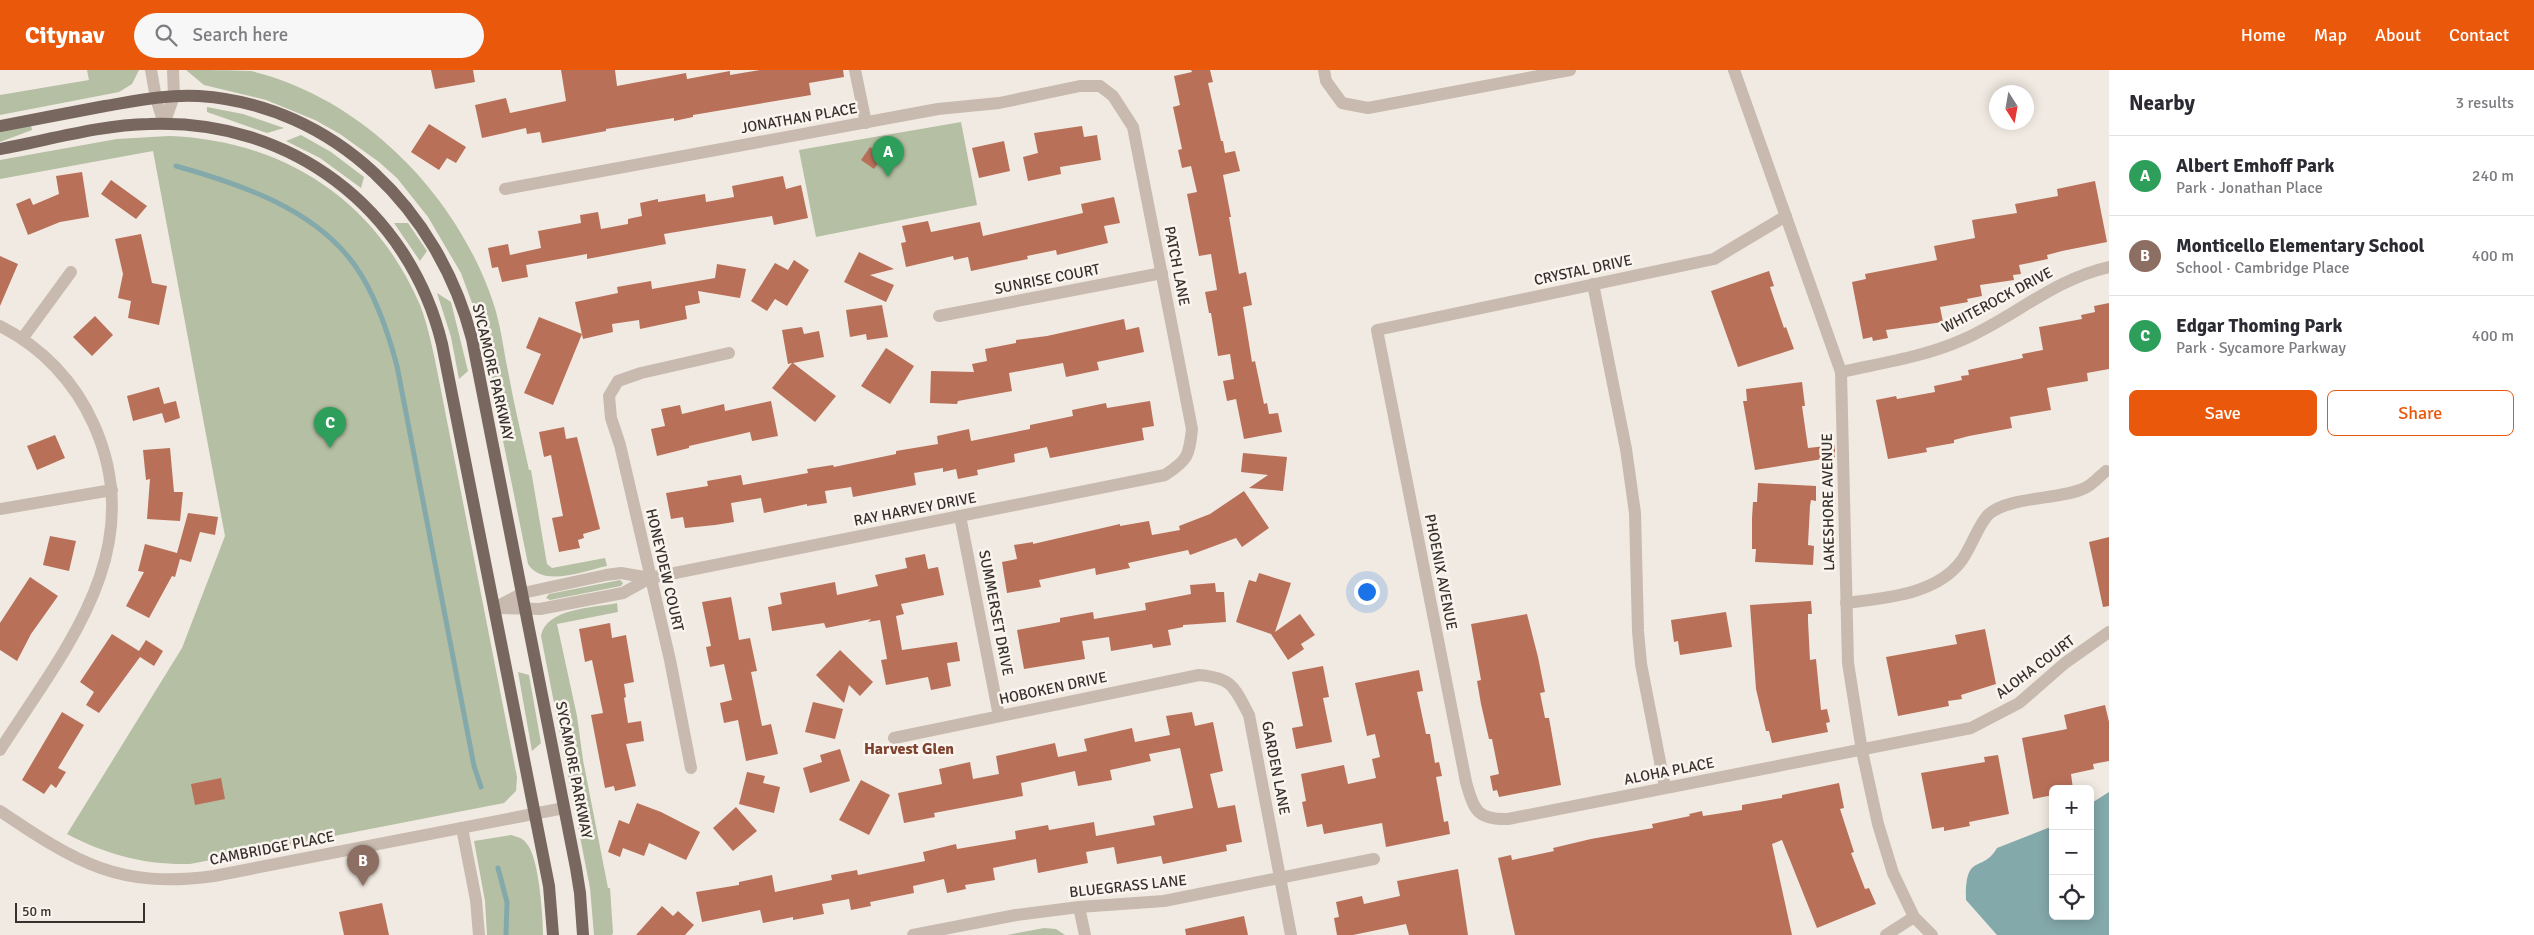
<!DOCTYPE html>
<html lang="en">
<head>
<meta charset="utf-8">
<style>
  :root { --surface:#fff; --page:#f7f7f7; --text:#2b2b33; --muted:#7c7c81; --line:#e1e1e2; --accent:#ea580c }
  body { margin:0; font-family:Signika,sans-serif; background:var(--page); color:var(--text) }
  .controls { position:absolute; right:15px; bottom:15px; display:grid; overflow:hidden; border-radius:8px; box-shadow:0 2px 12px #0003 }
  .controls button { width:45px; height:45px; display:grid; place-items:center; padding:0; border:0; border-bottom:1px solid var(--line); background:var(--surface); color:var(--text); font:25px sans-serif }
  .compass { position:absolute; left:1989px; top:15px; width:45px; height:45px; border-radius:50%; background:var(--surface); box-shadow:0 2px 12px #0003; rotate:169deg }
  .scale { position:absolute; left:15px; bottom:12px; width:130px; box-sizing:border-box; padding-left:5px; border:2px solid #38302c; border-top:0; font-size:14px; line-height:18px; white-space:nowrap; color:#38302c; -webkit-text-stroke:4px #f9f4ee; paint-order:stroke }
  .you { position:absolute; left:1366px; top:521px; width:18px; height:18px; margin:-12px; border:4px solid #fff; border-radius:50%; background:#1a73e8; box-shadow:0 0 0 8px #1a73e833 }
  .badge { display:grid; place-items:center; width:32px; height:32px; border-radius:50%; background:var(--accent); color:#fff; font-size:16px; font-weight:700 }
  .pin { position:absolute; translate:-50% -41px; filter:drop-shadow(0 1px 2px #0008) }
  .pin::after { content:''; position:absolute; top:26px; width:18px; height:15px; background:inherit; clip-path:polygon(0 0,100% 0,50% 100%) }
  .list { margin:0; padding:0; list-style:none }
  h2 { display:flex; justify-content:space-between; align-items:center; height:65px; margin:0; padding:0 20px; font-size:21px }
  h2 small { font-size:16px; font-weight:400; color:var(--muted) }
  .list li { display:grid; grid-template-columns:32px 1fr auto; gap:15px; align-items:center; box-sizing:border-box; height:80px; padding:0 20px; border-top:1px solid var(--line) }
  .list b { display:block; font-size:19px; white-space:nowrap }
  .list p { margin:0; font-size:16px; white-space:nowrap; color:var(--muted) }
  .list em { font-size:16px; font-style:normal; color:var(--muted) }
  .actions { display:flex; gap:10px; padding:15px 20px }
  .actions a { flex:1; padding:11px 0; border:1px solid var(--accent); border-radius:8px; text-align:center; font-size:18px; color:var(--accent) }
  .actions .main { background:var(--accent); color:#fff }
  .icon { flex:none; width:28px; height:28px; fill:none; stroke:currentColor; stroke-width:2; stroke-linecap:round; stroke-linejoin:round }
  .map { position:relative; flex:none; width:2109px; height:865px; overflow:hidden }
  header { display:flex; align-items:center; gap:30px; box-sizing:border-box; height:70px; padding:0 25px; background:var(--accent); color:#fff }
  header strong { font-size:24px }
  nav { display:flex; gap:28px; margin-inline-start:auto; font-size:18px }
  .search { width:350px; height:45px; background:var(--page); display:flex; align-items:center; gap:12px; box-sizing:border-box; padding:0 18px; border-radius:28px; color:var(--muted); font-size:19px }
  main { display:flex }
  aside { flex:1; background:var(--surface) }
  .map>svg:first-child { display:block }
  .green { fill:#b5bfa3 }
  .water { fill:#84a9ab }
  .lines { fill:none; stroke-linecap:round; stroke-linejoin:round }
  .stream { stroke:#84a9ab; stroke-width:5 }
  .building { fill:#b87059 }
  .minor { stroke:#c8baaf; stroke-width:12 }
  .major { stroke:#78675f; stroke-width:12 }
  .labels { text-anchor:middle; stroke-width:5; stroke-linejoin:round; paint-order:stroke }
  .street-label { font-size:15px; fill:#38302c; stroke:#f9f4ee }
  .neighbourhood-label { font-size:16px; font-weight:bold; fill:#7d412e; stroke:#f9f4ee }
</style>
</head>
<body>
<header>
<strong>Citynav</strong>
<div class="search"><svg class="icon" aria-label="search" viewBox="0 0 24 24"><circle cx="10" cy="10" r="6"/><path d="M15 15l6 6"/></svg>Search here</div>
<nav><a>Home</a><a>Map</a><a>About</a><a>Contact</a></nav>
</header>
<main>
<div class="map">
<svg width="2109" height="865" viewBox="0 0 2109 865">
  <rect width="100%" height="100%" fill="#f1eae2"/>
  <g class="green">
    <polygon points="87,0 139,0 132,14 119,22 0,45 0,25 89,10"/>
    <path d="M 186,0 C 206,0 231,0 251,1 C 363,28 457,125 493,232 C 501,256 503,277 508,301 C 514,335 522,367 529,400 L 531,400 L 547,494 L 552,498 L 605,488 L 607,496 C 583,501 543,518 528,494 L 479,252 L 461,203 L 428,147 L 397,108 L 379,92 L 340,64 L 315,50 L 266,30 L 204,15 Z"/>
    <polygon points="207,37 243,44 284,58 267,63 207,42"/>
    <polygon points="961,52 977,135 816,167 799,80"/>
    <polygon points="31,55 32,60 0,72 0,61"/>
    <polygon points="301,65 331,82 364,107 361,118 320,88 286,71"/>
    <path d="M 169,66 C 283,70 375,130 420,235 C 427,253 431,272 435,290 L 517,707 L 516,721 L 504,733 L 190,794 C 145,795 107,785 67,764 L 182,578 L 225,466 L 153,81 L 0,109 L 0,90 L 117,69 Z"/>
    <polygon points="394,153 408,153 427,181 420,191"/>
    <polygon points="437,223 451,232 468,301 459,309 451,267"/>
    <polygon points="620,510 623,513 621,516 550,530 546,528 549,524"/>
    <path d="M 617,533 L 618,542 L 557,554 L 577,646 L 583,690 L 608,818 L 610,818 L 613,863 L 612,865 L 594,865 L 590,818 L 541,566 C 546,538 593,538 617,533 Z"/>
    <polygon points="518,602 529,605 541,673 532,681"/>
    <path d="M 511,765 C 518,767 523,768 527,774 C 539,788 543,846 543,865 L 487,865 L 485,831 L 474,771 Z"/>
    <polygon points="1044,858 1056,859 1065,865 1007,865"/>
  </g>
  <path class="water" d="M 2109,722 L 2109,865 L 1997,865 L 1966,830 C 1965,781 1982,804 1997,778 L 2053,756 L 2053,846 L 2090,846 L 2090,734 Z"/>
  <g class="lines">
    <g class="stream">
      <path d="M 176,96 C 240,114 316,139 356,197 C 376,226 388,262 397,296 L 474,696 L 481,717"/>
      <polyline points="498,798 507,832 506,865"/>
    </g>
  </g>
  <g class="building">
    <polygon points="431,0 473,0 475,12 435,19"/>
    <polygon points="561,0 615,0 617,16 686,3 687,9 730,1 730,5 760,0 843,0 844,7 809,13 811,25 693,45 693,47 674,51 674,48 606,59 606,61 542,73 540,62 527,64 526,58 482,68 475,35 506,28 510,43 566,31"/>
    <polygon points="1191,0 1210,0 1213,12 1208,13 1221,71 1223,71 1225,83 1235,81 1240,101 1223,105 1231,147 1229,147 1239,204 1246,202 1252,235 1243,237 1252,292 1255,291 1264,334 1267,333 1269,344 1278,343 1282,362 1244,369 1236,329 1227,331 1223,311 1234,309 1230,284 1218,286 1211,243 1209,243 1205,222 1217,220 1211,184 1199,186 1187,124 1197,122 1191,96 1182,98 1178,80 1182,79 1173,37 1180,35 1174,6 1192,2"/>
    <polygon points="429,54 466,77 456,93 447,88 439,100 411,82"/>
    <polygon points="1082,56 1084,67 1097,65 1101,90 1060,97 1061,104 1028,111 1023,87 1038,83 1034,63"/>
    <polygon points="1004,71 1010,101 979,108 972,78"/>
    <polygon points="870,77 883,86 874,99 861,90"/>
    <polygon points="82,102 89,147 60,152 28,165 16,134 30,128 33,135 59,124 56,106"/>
    <polygon points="783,106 786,119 801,115 808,148 774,155 772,146 664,164 666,174 587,189 587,184 526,195 528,207 502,212 498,197 492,198 488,178 508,174 510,185 541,178 538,161 581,153 580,145 598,142 601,159 628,154 628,149 642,146 640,133 658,129 658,132 705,124 706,132 734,127 732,116"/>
    <polygon points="111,110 147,136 136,149 101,124"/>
    <polygon points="2095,111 2107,172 2062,181 2047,185 2048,189 2019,195 2021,204 2013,205 2014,210 1980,215 1982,226 1967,229 1968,232 1940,237 1943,252 1886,260 1888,268 1873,271 1872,267 1863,269 1852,212 1866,209 1865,204 1937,190 1934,176 1975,168 1972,150 2017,143 2015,134 2058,126 2057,119"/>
    <polygon points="1114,127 1120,153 1104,156 1108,173 1057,185 1056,180 1027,186 1028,189 971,201 968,187 954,190 953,186 906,197 901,173 906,172 902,156 928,151 931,162 980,152 983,166 1083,143 1081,134"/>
    <polygon points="141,164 152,213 167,216 159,255 128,248 131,231 118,228 123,204 115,169"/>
    <polygon points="859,182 894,199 870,205 894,215 886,232 844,212"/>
    <polygon points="0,186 18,194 0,236"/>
    <polygon points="794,190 809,200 787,236 775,229 767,241 751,231 775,193 788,200"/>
    <polygon points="717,194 746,199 740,228 698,221 700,233 685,236 687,249 640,259 639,250 612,254 613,262 583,269 575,232 618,223 617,217 651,211 652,219 715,208"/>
    <polygon points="1769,201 1774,216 1770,217 1784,258 1786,257 1794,279 1738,297 1711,221"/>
    <polygon points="2109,233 2109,299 2087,303 2088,311 2047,318 2051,340 2010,347 2012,358 1969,366 1954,370 1954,373 1926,378 1927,382 1888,389 1876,330 1896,326 1897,329 1935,322 1934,316 1962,310 1961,306 1969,305 1968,300 2023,288 2022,284 2043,280 2039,257 2082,249 2081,245 2095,242 2094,236"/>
    <polygon points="882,235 888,267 867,270 866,264 850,267 846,240"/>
    <polygon points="95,246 113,265 92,286 73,267"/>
    <polygon points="539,247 582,264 553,335 524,323 541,284 526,278"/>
    <polygon points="1124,249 1126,260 1139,257 1144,282 1097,292 1099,300 1066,307 1063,293 1009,303 1012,321 958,331 957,334 930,333 931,301 974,302 972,294 987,291 985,279 1016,273 1016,270 1047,266"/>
    <polygon points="802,257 804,264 819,261 824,287 793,293 836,326 815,352 772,318 792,293 788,294 782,260"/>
    <polygon points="886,278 914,296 890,334 861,316"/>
    <polygon points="1802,312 1805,336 1802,336 1808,378 1835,375 1835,387 1755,400 1743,331 1747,331 1746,319"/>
    <polygon points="159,317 164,334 176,331 180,348 165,353 162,343 133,351 127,326"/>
    <polygon points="771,331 778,366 752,371 750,362 689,376 689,378 657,386 651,359 665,356 661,339 680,335 682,344 724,334 725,341"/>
    <polygon points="1150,331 1154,356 1142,358 1144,370 1050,388 1047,377 1014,384 1015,392 977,400 978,405 958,409 956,399 943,402 943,398 914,403 916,415 853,427 851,417 825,421 827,433 807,436 807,434 764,443 761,428 731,433 734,452 715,455 685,458 683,447 671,449 666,423 708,416 707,411 741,405 743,415 808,403 807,399 833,395 834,397 896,384 896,381 938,374 937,366 969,359 971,371 1030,359 1030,355 1073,346 1072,340 1106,333 1107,338"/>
    <polygon points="564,357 566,369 577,367 600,459 583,464 584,468 578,470 580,478 559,482 552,448 563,446 551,385 544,387 539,362"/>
    <polygon points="55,365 65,388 37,400 27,376"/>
    <polygon points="170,378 174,422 183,422 180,451 147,449 150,409 146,410 143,380"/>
    <polygon points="1243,383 1287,387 1283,421 1249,418 1268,405 1241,402"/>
    <polygon points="1758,413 1816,416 1816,431 1811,430 1810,436 1808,475 1814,476 1813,495 1755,492 1756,479 1752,479 1752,448 1753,432 1757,432"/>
    <polygon points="1244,421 1269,458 1242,477 1236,468 1190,485 1188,480 1128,493 1130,498 1096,505 1095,498 1039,510 1041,517 1007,523 1002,492 1017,489 1014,475 1033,472 1033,474 1120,454 1120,456 1149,451 1152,465 1180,460 1179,456 1210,444"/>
    <polygon points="188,443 218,447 215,465 200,462 191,492 180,489 175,507 172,506 149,548 126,536 144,502 138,501 145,474 177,483"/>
    <polygon points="50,466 76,471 69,501 43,495"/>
    <polygon points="2109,467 2109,536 2103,537 2089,472"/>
    <polygon points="925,484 928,499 938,497 944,525 901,534 904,544 896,546 902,580 957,572 960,591 947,593 951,616 931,620 928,607 886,615 881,590 887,589 880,550 868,552 871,549 826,558 824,553 772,561 768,537 782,534 780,523 835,512 837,525 878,516 875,505 907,498 905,488"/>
    <polygon points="1259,503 1291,513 1275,562 1300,544 1315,565 1301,574 1304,579 1288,590 1271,564 1236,552 1249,510 1256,512"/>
    <polygon points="30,507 58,526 31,564 17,591 0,580 0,553"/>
    <polygon points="1215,513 1216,522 1224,522 1226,552 1183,555 1183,557 1168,560 1171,575 1153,578 1152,574 1111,581 1109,567 1082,571 1085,589 1024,599 1017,560 1060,552 1060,548 1093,542 1094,549 1146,540 1145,533 1191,524 1190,515"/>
    <polygon points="731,527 739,570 750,568 757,601 751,602 762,656 771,654 778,684 746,691 738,650 724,653 720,633 732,630 724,594 710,597 706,577 711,576 702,532"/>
    <polygon points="1811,531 1812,544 1808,544 1808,551 1810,590 1816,589 1821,640 1827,639 1830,652 1826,653 1828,662 1772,673 1769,661 1766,661 1756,619 1750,535"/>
    <polygon points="1726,542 1732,577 1680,585 1678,571 1674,572 1671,550"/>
    <polygon points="1527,544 1538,587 1545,622 1540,623 1545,648 1549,648 1561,715 1499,727 1497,720 1493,721 1490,706 1499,704 1492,669 1489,669 1481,634 1477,611 1481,610 1471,554"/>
    <polygon points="610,553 612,568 626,565 634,612 624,614 626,627 624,628 628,653 641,651 644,671 626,674 636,716 615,721 614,716 605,718 591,645 603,643 592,590 585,592 579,559"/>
    <polygon points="1985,559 1996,614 1961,625 1962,629 1948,631 1949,636 1898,646 1886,587 1957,574 1955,565"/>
    <polygon points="112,564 139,581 146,570 163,581 154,596 140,587 99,643 86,635 94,622 80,612"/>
    <polygon points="840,580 873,612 860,626 849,615 844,633 816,605"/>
    <polygon points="1323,596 1329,627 1323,628 1332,672 1296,679 1292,658 1303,656 1292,602"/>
    <polygon points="1419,600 1423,621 1417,622 1426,664 1430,664 1435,693 1439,692 1442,706 1436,707 1444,752 1448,751 1450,764 1386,777 1382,753 1324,764 1322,754 1307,757 1302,732 1306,731 1301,704 1344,695 1348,714 1376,708 1372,689 1380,687 1375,664 1367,666 1355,613"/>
    <polygon points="813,632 843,639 835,669 805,662"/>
    <polygon points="2105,635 2109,652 2109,691 2093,694 2094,699 2071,704 2073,719 2053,719 2053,725 2033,729 2022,668 2067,659 2064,645"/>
    <polygon points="62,642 84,655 58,698 66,702 56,718 51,714 44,724 22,710"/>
    <polygon points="1192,642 1195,656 1213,652 1223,701 1210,704 1218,738 1235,735 1242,772 1226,775 1227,781 1163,794 1161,786 1117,794 1114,777 1086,782 1088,793 1038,803 1036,789 993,798 995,810 965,815 966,819 947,823 944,809 913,816 914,823 870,832 871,836 851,840 849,829 822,834 824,844 793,850 793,847 763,853 760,840 702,852 696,822 739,815 739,812 772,805 775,822 832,810 831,805 857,800 858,805 925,791 923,782 956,774 957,779 1016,769 1015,761 1048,755 1049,760 1094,752 1096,766 1155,755 1153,746 1193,738 1180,678 1149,684 1151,691 1110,700 1112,710 1078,716 1075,701 1021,713 1023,726 934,743 935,747 904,753 898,723 942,714 939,699 970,692 973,709 999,704 996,686 1055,673 1058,687 1087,681 1084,669 1132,658 1135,672 1170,665 1166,646"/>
    <polygon points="840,679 850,711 810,723 803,698 822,692 820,685"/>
    <polygon points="1998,685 2009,744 1969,752 1970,756 1944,761 1944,757 1932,759 1921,703 1985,692 1984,687"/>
    <polygon points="747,702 765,706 763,713 780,717 774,743 739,734"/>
    <polygon points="221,708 225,729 195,735 191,714"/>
    <polygon points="861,710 890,725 869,765 839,750"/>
    <polygon points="1839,713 1844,738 1840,739 1854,782 1851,783 1865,819 1869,818 1876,834 1817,858 1782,770 1772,774 1792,865 1515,865 1498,788 1511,785 1512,790 1554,781 1553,778 1591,769 1653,758 1652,754 1690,746 1689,744 1702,741 1703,746 1742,740 1742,735 1782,728 1782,725"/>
    <polygon points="637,733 661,742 700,762 686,790 649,773 644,786 623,778 620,787 608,782 619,750 629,754"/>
    <polygon points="736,737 757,761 733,781 713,758"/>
    <polygon points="1458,799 1468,865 1409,865 1406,854 1353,865 1337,865 1334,848 1339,847 1336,832 1362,826 1364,834 1400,826 1397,811"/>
    <polygon points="382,833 389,865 344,865 339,842"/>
    <polygon points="662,836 673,846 678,841 694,855 685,865 636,865"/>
    <polygon points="1244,846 1248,865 1186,865 1185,859"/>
  </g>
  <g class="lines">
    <g class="minor">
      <polyline points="151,0 156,28 164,54"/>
      <polyline points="855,0 866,53"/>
      <polyline points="1324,0 1326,11 1342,33 1368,38 1570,0"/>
      <polyline points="1734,0 1841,302 1848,593 1862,681 1878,754 1893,803 1914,847 1932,865"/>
      <polyline points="164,54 174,26 173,0"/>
      <path d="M 1786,146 L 1714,189 L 1377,260 L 1466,712 C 1474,740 1477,750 1508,749 L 1971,658 L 2019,633 L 2065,593 L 2109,562"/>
      <polyline points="1593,214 1626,379 1635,443 1638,561 1641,594 1665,717"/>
      <polyline points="939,246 1162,203"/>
      <path d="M 0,256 C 42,277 75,312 94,355 C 150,481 64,580 0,680"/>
      <polyline points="22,269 71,202"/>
      <path d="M 1841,302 C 1881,293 1924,287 1962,270 C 2013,248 2054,209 2109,197"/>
      <polyline points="0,439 112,420"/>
      <polyline points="960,446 999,646"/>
      <path d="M 1846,533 C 1884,528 1937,525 1962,490 C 1971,478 1979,453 1989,444 C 2010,426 2060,430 2085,418 C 2092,415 2100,406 2106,401"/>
      <path d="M 494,538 L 540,539 L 623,523 L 650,508 L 1165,405 C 1188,390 1189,386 1192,359 L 1133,57 L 1113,26 L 1100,16 L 1080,16 L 999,33 L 938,39 L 505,119"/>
      <polyline points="494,538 523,523 606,505 621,503 650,508"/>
      <path d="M 894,668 L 1199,605 C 1233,608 1234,617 1249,645 L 1291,865"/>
      <polyline points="691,698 670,590 620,375 611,348 609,326 618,311 641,303 729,283"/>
      <path d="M 0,741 C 77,793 119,819 214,806 L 564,738"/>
      <polyline points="462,758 476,830 479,865"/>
      <polyline points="1079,837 1085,865"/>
      <polyline points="913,865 1016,845 1079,837 1164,831 1374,789"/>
      <polyline points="1886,865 1914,847"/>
    </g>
    <g class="major">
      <path d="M 0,56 C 35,49 70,43 105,36 C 135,31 167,24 199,26 C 335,35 439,141 472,269 L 576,798 L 580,823 L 583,865"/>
      <path d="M 0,79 C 49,70 100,55 149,54 C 289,48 409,138 442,274 L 549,816 L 553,865"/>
    </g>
  </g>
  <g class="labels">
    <g class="street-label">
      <text transform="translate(799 48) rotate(-10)" y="5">JONATHAN PLACE</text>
      <text transform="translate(1177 196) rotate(79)" y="5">PATCH LANE</text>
      <text transform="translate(1583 200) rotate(-12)" y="5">CRYSTAL DRIVE</text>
      <text transform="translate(1047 209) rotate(-11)" y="5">SUNRISE COURT</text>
      <text transform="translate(1997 230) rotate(-28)" y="5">WHITEROCK DRIVE</text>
      <text transform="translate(493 302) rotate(77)" y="5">SYCAMORE PARKWAY</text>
      <text transform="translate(1828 432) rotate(-91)" y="5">LAKESHORE AVENUE</text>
      <text transform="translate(915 439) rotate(-11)" y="5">RAY HARVEY DRIVE</text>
      <text transform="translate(665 500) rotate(77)" y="5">HONEYDEW COURT</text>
      <text transform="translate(1441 502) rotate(79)" y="5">PHOENIX AVENUE</text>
      <text transform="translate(996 543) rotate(79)" y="5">SUMMERSET DRIVE</text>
      <text transform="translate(2035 597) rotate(-37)" y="5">ALOHA COURT</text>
      <text transform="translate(1053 618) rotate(-12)" y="5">HOBOKEN DRIVE</text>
      <text transform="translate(1276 698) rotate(79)" y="5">GARDEN LANE</text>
      <text transform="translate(574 700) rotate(79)" y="5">SYCAMORE PARKWAY</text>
      <text transform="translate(1669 701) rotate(-11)" y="5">ALOHA PLACE</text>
      <text transform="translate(272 778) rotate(-11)" y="5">CAMBRIDGE PLACE</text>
      <text transform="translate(1128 816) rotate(-6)" y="5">BLUEGRASS LANE</text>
    </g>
    <g class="neighbourhood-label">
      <text x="909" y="684">Harvest Glen</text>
    </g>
  </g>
</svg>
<div class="controls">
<button>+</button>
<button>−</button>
<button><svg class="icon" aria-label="locate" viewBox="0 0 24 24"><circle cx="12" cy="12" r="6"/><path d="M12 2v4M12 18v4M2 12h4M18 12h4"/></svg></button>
</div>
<svg class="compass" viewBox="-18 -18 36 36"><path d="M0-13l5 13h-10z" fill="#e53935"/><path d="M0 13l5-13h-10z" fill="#7c7c81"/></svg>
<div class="scale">50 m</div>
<div class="you"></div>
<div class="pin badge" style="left:888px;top:107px;background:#2e9e5b">A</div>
<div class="pin badge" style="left:363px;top:816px;background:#8d6e63">B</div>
<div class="pin badge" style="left:330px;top:378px;background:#2e9e5b">C</div>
</div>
<aside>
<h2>Nearby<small>3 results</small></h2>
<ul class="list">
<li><span class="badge" style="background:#2e9e5b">A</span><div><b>Albert Emhoff Park</b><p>Park · Jonathan Place</p></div><em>240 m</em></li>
<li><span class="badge" style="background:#8d6e63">B</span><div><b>Monticello Elementary School</b><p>School · Cambridge Place</p></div><em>400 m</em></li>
<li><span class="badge" style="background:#2e9e5b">C</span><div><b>Edgar Thoming Park</b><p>Park · Sycamore Parkway</p></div><em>400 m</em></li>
</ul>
<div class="actions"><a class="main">Save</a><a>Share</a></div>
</aside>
</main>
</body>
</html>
